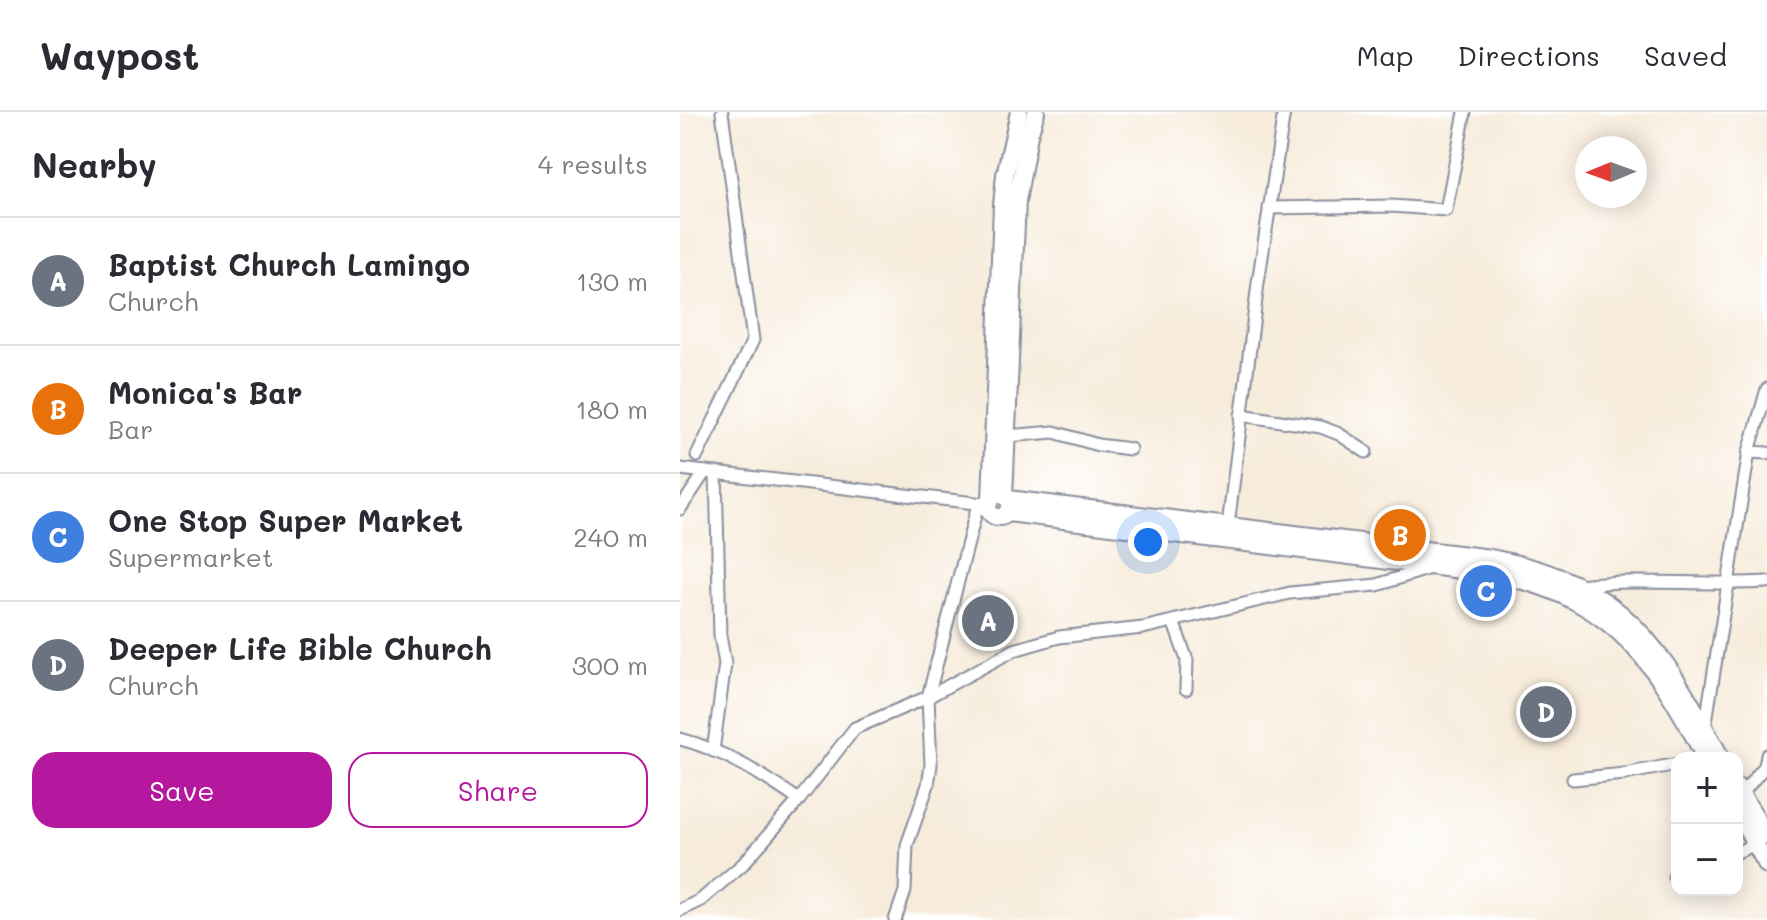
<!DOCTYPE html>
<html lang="en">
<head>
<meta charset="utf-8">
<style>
  :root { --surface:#fff; --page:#f7f7f7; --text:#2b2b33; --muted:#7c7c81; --line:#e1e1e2; --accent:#b5179e }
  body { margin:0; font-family:Mali,sans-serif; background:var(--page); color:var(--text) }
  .controls { position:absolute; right:24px; bottom:24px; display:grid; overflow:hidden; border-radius:16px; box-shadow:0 4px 20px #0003 }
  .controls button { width:72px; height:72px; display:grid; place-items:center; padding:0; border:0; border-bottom:2px solid var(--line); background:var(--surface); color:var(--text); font:40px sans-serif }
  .compass { position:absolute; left:895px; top:24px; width:72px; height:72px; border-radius:50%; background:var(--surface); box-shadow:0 4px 20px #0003; rotate:269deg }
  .you { position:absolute; left:468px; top:430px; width:28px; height:28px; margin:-20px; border:6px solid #fff; border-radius:50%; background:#1a73e8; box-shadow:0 0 0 12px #1a73e833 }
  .badge { display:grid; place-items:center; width:52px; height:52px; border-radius:50%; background:var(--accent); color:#fff; font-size:26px; font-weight:700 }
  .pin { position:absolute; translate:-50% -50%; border:4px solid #fff; box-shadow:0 2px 8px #0006 }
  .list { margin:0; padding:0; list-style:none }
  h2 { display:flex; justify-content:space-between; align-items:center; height:104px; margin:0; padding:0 32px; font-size:34px }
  h2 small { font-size:26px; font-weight:400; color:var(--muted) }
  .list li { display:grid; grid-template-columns:52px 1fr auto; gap:24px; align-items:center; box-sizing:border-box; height:128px; padding:0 32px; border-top:2px solid var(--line) }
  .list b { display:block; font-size:30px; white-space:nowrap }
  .list p { margin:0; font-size:26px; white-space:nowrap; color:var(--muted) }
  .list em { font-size:26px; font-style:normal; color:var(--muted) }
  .actions { display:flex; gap:16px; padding:24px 32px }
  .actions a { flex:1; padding:18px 0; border:2px solid var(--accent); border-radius:24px; text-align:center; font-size:28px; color:var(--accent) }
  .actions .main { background:var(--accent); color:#fff }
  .map { position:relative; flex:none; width:1087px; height:808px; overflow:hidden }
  header { display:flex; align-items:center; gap:48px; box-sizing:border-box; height:112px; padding:0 40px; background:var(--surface); border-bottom:2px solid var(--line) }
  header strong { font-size:38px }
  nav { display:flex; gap:44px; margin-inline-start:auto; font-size:28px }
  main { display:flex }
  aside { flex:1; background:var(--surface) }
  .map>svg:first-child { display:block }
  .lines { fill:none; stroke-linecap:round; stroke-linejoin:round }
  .street-casing { stroke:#898e9c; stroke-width:15 }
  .secondary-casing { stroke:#898e9c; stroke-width:20 }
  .street { stroke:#fff; stroke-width:11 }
  .secondary { stroke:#fff; stroke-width:16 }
</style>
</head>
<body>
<header>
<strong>Waypost</strong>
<nav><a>Map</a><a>Directions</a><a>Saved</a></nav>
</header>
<main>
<aside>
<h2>Nearby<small>4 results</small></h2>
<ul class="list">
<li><span class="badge" style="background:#6b7280">A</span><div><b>Baptist Church Lamingo</b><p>Church</p></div><em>130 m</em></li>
<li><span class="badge" style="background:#e8710a">B</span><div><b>Monica's Bar</b><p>Bar</p></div><em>180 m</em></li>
<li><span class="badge" style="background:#3f7fe0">C</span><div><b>One Stop Super Market</b><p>Supermarket</p></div><em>240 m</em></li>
<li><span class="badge" style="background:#6b7280">D</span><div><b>Deeper Life Bible Church</b><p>Church</p></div><em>300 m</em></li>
</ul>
<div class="actions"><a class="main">Save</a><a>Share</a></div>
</aside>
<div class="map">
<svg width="1087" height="808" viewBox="0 0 1087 808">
  <rect width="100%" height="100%" fill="#fff"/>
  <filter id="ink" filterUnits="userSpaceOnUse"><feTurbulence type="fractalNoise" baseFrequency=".0125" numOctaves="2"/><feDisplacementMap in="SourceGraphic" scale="16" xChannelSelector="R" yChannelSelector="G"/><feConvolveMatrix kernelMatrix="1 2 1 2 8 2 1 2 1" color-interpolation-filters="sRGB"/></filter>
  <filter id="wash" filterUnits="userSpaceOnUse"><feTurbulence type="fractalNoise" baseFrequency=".006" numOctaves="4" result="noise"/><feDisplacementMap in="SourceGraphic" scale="32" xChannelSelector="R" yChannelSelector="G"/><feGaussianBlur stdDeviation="1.8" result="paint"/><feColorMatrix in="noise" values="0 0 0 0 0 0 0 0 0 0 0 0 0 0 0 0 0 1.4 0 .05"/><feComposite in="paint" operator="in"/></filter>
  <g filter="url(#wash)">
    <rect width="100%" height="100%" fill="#f7ecdb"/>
  </g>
  <g filter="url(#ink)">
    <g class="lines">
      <defs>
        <g id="street">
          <polyline points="589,96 712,94 766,98 785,0"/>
          <polyline points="561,303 641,315 659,322 686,340"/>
          <polyline points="327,324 374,320 418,333 450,337"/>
          <polyline points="1069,340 1087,341"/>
          <polyline points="17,344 73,228 42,0"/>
          <polyline points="0,357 304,392"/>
          <polyline points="0,397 25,360"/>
          <polyline points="548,414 578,171 604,0"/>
          <path d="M 898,473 C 961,466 1024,474 1087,470"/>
          <polyline points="493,509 507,548 506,577"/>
          <polyline points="1025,616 1069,340 1087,277"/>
          <path d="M 0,627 C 44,638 82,663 119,688"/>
          <polyline points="33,639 45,552 40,523 36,361"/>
          <polyline points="893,667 945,662 997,652"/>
          <polyline points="1059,685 1085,654 1087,643"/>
          <polyline points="1057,740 1076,732"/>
          <polyline points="994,765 997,764"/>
          <polyline points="0,798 21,788 63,752 119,688 175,616 248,585 334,538 379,525 463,516 610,481 697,473 750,456"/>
          <polyline points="215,808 225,779 227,733 248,673 251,653 248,585 298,392"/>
        </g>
        <g id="secondary">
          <circle cx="319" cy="394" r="11"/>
          <polyline points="324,384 337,89 349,23 356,0"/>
          <path d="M 328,387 L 811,446 C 944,471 981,534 1041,646"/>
          <polyline points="311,388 322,93 325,63 339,0"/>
          <path d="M 328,401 L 805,461 C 925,479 974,544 1025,646"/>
          <polyline points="1057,675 1087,724"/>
          <polyline points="1057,700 1087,753"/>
        </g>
      </defs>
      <use href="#street" class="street-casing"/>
      <use href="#secondary" class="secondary-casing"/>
      <use href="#street" class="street"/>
      <use href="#secondary" class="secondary"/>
    </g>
  </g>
</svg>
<div class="controls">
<button>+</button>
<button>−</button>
</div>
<svg class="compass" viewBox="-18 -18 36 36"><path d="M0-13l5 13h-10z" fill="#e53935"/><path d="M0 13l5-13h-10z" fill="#7c7c81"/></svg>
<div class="you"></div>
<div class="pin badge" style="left:308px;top:509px;background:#6b7280">A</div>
<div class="pin badge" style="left:720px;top:423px;background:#e8710a">B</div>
<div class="pin badge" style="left:806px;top:479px;background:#3f7fe0">C</div>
<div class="pin badge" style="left:866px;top:600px;background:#6b7280">D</div>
</div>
</main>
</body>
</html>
